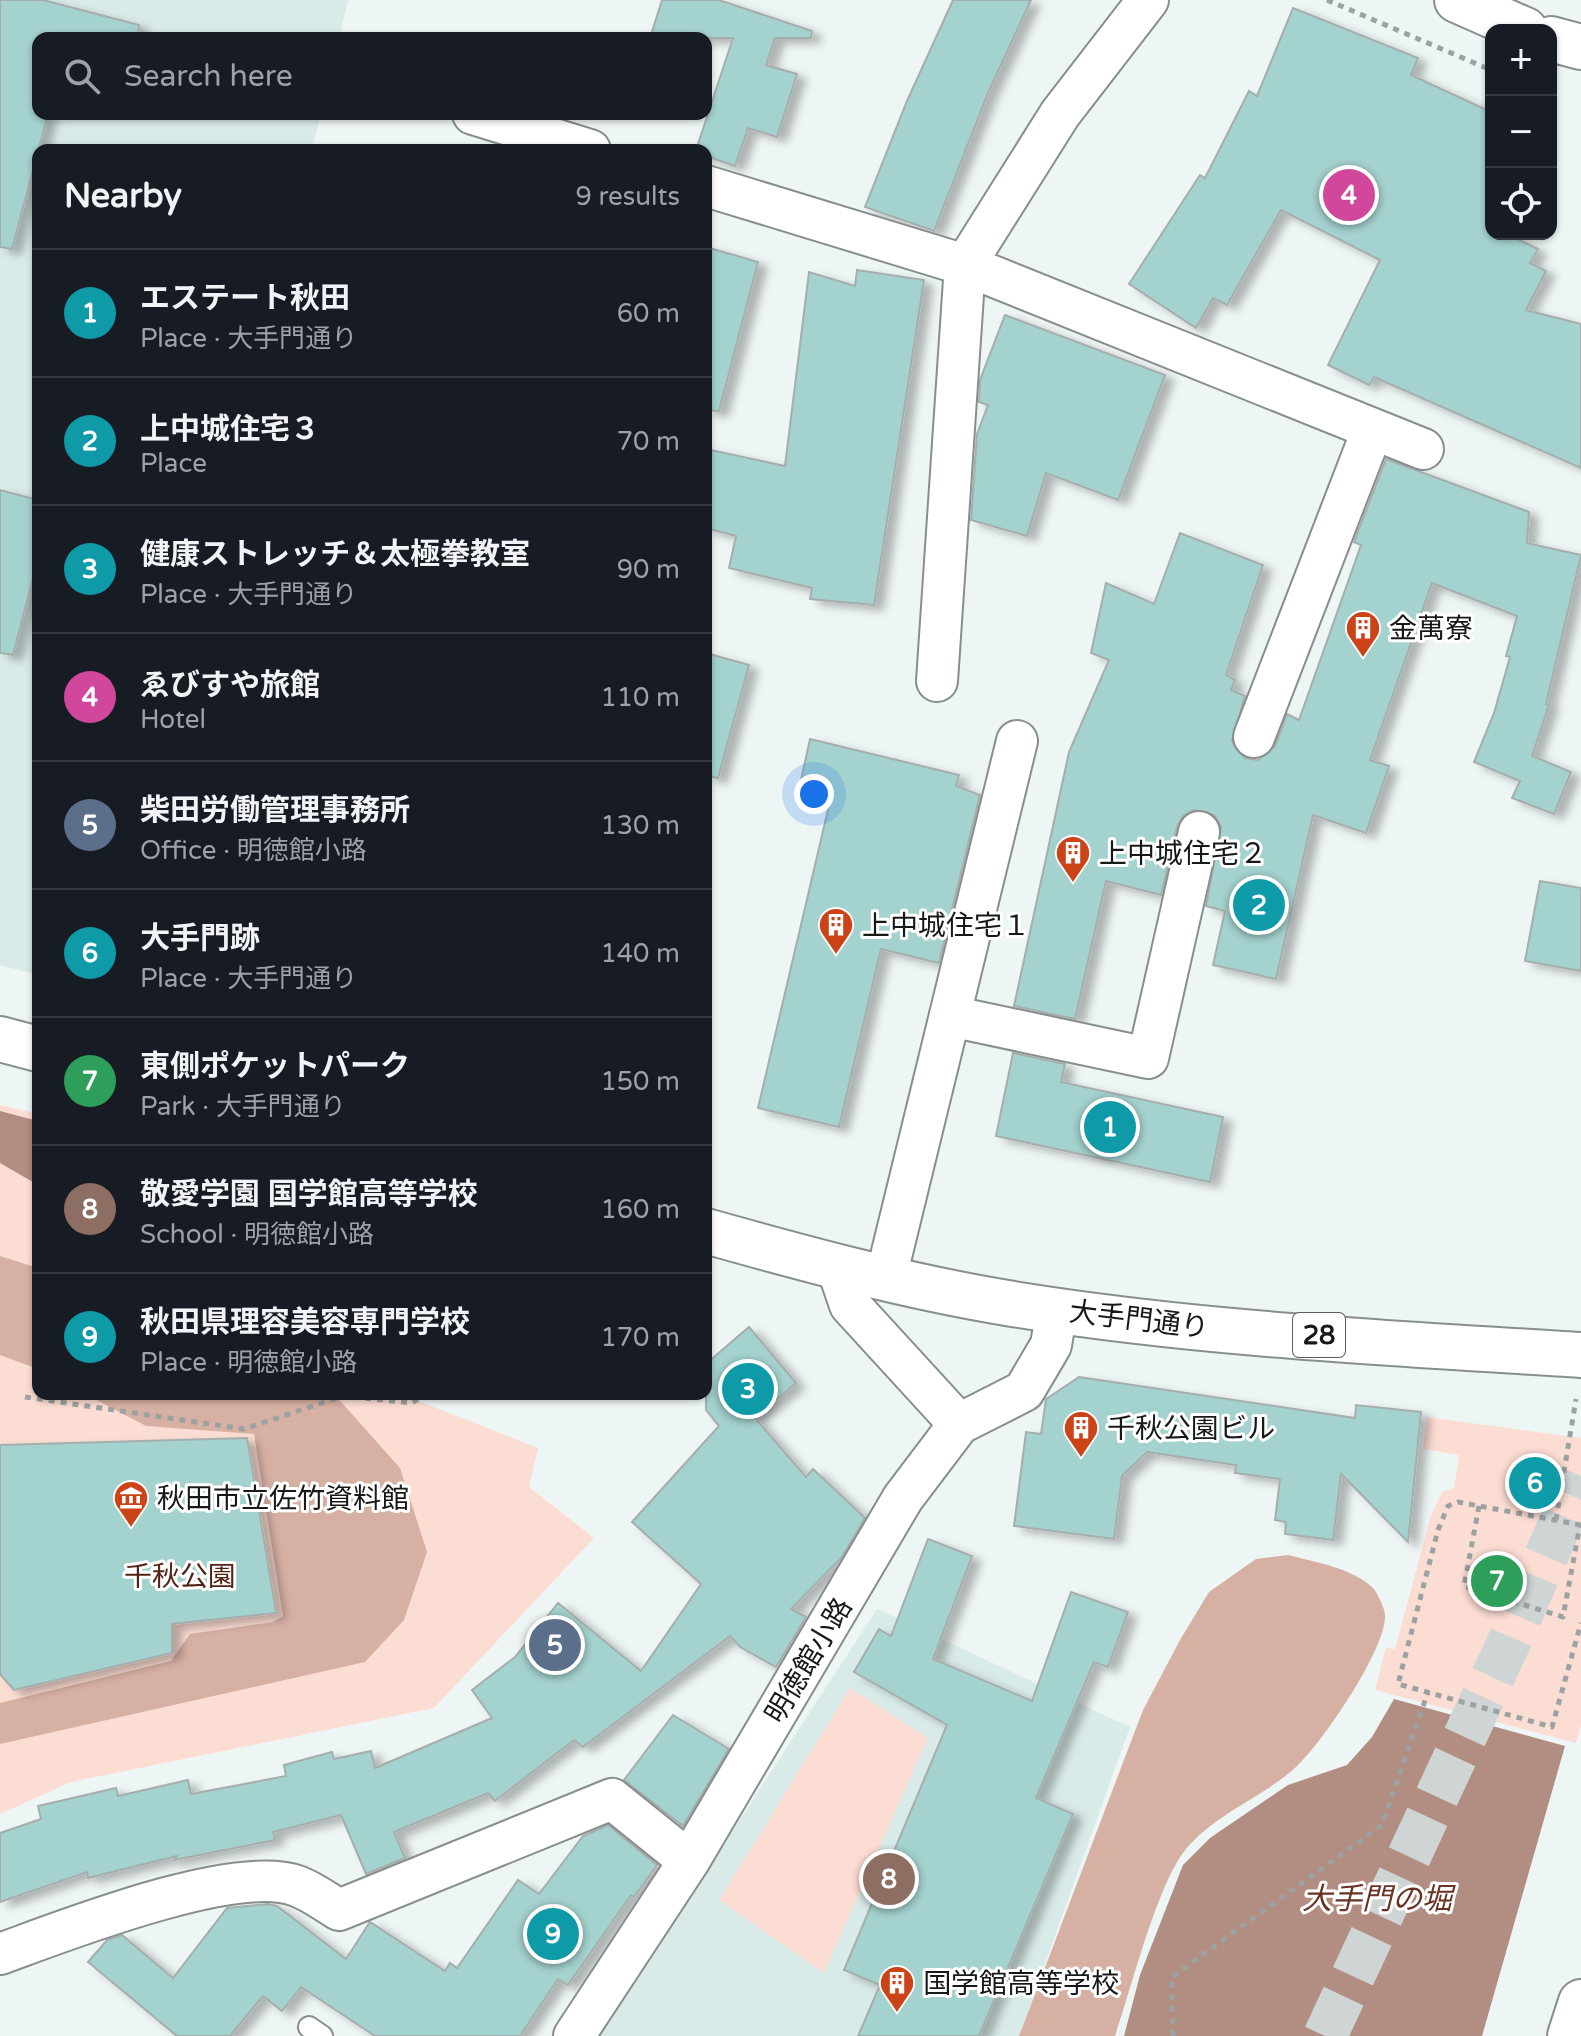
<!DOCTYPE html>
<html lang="en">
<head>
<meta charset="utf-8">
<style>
  :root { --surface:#171b24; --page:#242831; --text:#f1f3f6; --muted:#9ea1a6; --line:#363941; --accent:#1a73e8 }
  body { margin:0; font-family:"Varela Round","Noto Sans JP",sans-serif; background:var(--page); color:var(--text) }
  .controls { position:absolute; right:24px; top:24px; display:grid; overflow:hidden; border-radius:16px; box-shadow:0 2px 6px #0004 }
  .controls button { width:72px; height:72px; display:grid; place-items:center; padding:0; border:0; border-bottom:2px solid var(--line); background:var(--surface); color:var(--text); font:40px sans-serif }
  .you { position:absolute; left:814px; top:794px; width:28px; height:28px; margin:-20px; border:6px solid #fff; border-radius:50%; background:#1a73e8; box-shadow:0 0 0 12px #1a73e833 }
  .badge { display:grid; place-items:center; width:52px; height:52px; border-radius:50%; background:var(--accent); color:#fff; font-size:26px; font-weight:700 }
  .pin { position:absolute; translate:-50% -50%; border:4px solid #fff; box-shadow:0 2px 8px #0006 }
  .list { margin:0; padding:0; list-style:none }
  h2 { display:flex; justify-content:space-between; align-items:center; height:104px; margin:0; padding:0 32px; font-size:34px }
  h2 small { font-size:26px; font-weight:400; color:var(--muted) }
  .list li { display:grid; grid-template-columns:52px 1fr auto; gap:24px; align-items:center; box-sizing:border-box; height:128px; padding:0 32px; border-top:2px solid var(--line) }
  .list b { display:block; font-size:30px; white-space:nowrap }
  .list p { margin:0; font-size:26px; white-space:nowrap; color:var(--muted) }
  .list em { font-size:26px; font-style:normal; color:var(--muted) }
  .icon { flex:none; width:44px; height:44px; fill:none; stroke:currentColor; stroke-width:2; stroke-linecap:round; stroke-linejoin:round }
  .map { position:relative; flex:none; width:1581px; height:2036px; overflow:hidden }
  .search { position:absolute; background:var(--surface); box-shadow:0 2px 6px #0004; left:32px; top:32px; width:680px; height:88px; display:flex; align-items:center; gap:20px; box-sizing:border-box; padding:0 28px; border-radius:16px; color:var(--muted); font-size:30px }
  .panel { position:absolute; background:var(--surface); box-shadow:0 2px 6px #0004; left:32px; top:144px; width:680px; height:1256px; border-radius:16px }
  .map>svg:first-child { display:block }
  .built { fill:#d9ebe9 }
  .green { fill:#fcddd3 }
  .forest { fill:#d7b0a4 }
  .water { fill:#b28d82 }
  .building { fill:#a4d2ce; stroke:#a6aead; stroke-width:2; filter:url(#shadow) }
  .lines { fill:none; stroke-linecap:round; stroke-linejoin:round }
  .highway-tunnel { stroke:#ced5d4; stroke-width:44; stroke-dasharray:44 22; stroke-linecap:butt }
  .lane-casing { stroke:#878e8d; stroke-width:24 }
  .street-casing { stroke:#878e8d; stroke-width:44 }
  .secondary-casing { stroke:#878e8d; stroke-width:48 }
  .primary-casing { stroke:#878e8d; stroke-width:48 }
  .path { stroke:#9ca2a1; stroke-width:5; stroke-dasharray:6 6; stroke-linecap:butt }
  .lane { stroke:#fff; stroke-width:20 }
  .street { stroke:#fff; stroke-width:40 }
  .secondary { stroke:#fff; stroke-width:44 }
  .primary { stroke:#fff; stroke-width:44 }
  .labels { text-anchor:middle; stroke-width:6; stroke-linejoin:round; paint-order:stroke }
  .shield { fill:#fff; stroke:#5c5e5d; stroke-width:2 }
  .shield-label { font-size:26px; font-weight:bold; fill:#161918 }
  .poi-label { font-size:28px; fill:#161918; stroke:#fff; text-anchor:start }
  .street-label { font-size:28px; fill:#161918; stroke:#fff }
  .park-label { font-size:28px; fill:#552315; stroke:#fff }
  .water-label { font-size:30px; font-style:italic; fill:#673325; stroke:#fff }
</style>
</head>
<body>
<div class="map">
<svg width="1581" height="2036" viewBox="0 0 1581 2036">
  <defs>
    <filter id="shadow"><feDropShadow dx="9" dy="5" stdDeviation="4" flood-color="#0004"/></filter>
  </defs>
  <rect width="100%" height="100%" fill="#eef6f5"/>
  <g class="built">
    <polygon points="0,0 348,0 339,38 38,38 38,114 321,114 312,150 38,150 38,975 0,965"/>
    <polygon points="877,1609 1130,1727 1019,2036 599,2036"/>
  </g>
  <g class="green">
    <polygon points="0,1105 38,1114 38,1394 417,1394 416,1400 538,1448 529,1487 594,1538 434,1708 71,1782 0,1814"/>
    <polygon points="1427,1417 1581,1438 1581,1726 1576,1743 1375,1690 1386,1648 1395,1649 1431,1515 1442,1492 1454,1488 1459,1455 1423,1449"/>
    <polygon points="850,1688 928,1738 824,1973 719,1900"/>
  </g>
  <g class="forest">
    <polygon points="0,1256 38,1268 38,1369 0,1355"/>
    <polygon points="85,1394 334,1394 400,1468 427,1552 404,1620 365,1662 0,1744 0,1703 171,1661 190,1634 273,1622 283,1616 254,1434 146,1426"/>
    <path d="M 1288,1555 C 1314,1562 1353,1568 1373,1588 C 1377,1592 1385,1609 1385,1615 C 1387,1648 1322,1743 1297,1766 C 1263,1798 1217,1812 1186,1849 C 1157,1884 1131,1990 1115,2036 L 1019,2036 L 1143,1710 L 1180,1640 L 1209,1592 L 1256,1559 Z"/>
  </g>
  <g class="water">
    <polygon points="0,1111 38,1121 38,1185 0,1163"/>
    <polygon points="1394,1699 1565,1746 1482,2036 1124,2036 1140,1975 1183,1865 1210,1838 1288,1785 1347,1765 1372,1737"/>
  </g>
  <g class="building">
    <polygon points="0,0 43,0 139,25 138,38 38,38 38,114 48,114 12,249 0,247"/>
    <polygon points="662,0 719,0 812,31 811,38 775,38 766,65 797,74 777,137 748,128 735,166 706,156 706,150 696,150 733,38 650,38"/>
    <polygon points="953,0 1031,0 988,93 934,231 865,207 907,101"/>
    <polygon points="1293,8 1418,58 1411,75 1491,112 1491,234 1507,234 1538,249 1530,263 1546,271 1526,310 1581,324 1581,468 1374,377 1369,385 1328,365 1380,260 1281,210 1227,305 1213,298 1196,328 1129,284 1200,175 1205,178 1249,91 1257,96"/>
    <polygon points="706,247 758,262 719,411 706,410"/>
    <polygon points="857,270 924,280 874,605 810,599 812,588 729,568 736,536 706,528 706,449 785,466 809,272 855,286"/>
    <polygon points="1005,315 1165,375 1118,500 1046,473 1027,536 971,520 977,434 988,405 979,402 980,380"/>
    <polygon points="1386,459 1529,512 1527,543 1581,555 1546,704 1549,705 1532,756 1571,772 1554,814 1512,798 1520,781 1474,762 1494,713 1510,657 1506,656 1517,616 1432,583 1370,760 1389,766 1366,833 1313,815 1276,979 1213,965 1225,911 1206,906 1221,826 1214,815 1193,810 1183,816 1177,827 1161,895 1106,881 1075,1019 1014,1006 1069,752 1109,660 1091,653 1106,583 1154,604 1180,533 1263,565 1226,675 1235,680 1231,690 1245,696 1232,741 1245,758 1258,760 1275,746 1287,714 1299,720 1361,545 1354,542"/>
    <polygon points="0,490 38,500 38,558 13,655 0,653"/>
    <polygon points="706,653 749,665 718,778 706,776"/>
    <polygon points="810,739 959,775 956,786 980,795 939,963 881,949 839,1127 758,1108 831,797 799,789"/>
    <polygon points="1540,881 1581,888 1581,971 1525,961"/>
    <polygon points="1013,1053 1065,1064 1061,1082 1223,1117 1210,1182 996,1136"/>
    <polygon points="749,1327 796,1383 755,1418 806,1477 813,1469 865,1518 842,1557 791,1609 806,1617 776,1667 740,1647 730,1636 583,1747 574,1740 495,1801 488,1793 394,1832 405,1858 366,1874 341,1815 273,1832 275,1840 174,1860 177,1856 88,1878 87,1872 0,1902 0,1833 41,1819 38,1806 116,1788 118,1796 188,1780 191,1794 286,1776 284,1765 332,1752 334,1759 371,1751 375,1768 492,1718 472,1690 515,1657 558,1603 641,1671 701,1584 632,1522 719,1426 706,1410 706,1364"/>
    <polygon points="1079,1377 1355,1418 1356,1405 1421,1412 1408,1542 1341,1474 1333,1540 1285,1534 1286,1522 1275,1520 1280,1479 1235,1473 1236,1465 1147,1452 1122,1476 1114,1539 1014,1526 1026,1432 1041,1434 1046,1399"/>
    <polygon points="247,1438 276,1613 172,1624 172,1653 14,1690 0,1674 0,1445"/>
    <polygon points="928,1539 972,1556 933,1659 1032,1701 1071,1592 1128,1612 1108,1667 1094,1662 1036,1798 1073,1814 979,2036 858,2036 880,1985 844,1970 947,1725 854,1672 879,1629 891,1636"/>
    <polygon points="673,1715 729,1749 683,1826 624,1780"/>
    <polygon points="608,1825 657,1865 634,1897 631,1895 568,1985 558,1979 520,2036 375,2036 301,1987 282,2011 263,1996 230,2036 177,2036 88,1962 107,1940 122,1935 173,1978 227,1908 268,1904 277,1906 346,1959 370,1922 445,1971 450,1963 457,1968 518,1880 539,1894 583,1836"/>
  </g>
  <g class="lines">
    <polyline class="highway-tunnel" points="1325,2036 1509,1642 1581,1476"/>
    <defs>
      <polyline id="lane" points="309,2027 322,2036"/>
      <g id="street">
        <polyline points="473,114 590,150"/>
        <polyline points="706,186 965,265 1423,449"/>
        <polyline points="937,681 965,265 1060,114 1148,0"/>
        <polyline points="1254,737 1372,431"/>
        <polyline points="950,1016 1148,1058 1199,832"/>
        <polyline points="837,1267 850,1305 959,1424"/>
        <polyline points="886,1277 1017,741"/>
        <path d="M 0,1954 C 63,1931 236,1863 297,1886 C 311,1891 326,1902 339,1910 L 612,1799 L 689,1861"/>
        <polyline points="574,2036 689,1861 903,1498 959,1424 1024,1391 1051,1345 1057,1309"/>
      </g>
      <g id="secondary">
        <polyline points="1457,0 1525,30"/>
        <polyline points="1551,39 1581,47"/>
      </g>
      <g id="primary">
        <polyline points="0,1039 38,1049"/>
        <path d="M 706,1231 C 805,1259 905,1286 1007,1303 C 1196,1334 1390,1343 1581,1355"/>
        <polyline points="1570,2036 1581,2002"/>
      </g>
    </defs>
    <use href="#lane" class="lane-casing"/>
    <use href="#street" class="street-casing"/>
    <use href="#secondary" class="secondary-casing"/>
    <use href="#primary" class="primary-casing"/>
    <g class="path">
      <polyline points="1327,0 1491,70"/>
      <polyline points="25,1397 244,1429 343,1396 412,1403 426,1394"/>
      <polyline points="1479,1506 1464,1586 1563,1617 1580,1525"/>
      <polyline points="1556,1520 1576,1399"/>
      <polyline points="1581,1525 1458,1502 1448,1506 1438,1530 1398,1684 1552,1727 1581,1623"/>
      <polyline points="1173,2036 1172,1977 1382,1825 1428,1692"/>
    </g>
    <use href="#lane" class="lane"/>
    <use href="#street" class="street"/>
    <use href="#secondary" class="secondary"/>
    <use href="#primary" class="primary"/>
  </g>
  <defs>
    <symbol id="building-pin" viewBox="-11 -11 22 30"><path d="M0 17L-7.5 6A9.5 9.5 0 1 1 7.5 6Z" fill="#cb4317" stroke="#fff"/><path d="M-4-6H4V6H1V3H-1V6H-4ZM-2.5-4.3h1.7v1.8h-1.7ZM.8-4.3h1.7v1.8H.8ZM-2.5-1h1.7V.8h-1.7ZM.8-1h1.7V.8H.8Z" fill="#fff"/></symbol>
    <symbol id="museum-pin" viewBox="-11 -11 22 30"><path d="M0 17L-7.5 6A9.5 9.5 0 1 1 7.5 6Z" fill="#cb4317" stroke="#fff"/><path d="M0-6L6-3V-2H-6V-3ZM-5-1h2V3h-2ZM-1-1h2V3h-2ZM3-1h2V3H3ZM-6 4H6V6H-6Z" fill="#fff"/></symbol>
  </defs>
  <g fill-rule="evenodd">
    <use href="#building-pin" x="1343" y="608" width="40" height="54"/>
    <use href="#building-pin" x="1053" y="833" width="40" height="54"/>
    <use href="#building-pin" x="816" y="905" width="40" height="54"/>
    <use href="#building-pin" x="1061" y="1408" width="40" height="54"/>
    <use href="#museum-pin" x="111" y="1478" width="40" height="54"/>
    <use href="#building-pin" x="877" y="1963" width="40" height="54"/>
  </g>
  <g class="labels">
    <rect class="shield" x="1293" y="1313" width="52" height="44" rx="6"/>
    <g class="shield-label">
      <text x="1319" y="1344">28</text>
    </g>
    <g class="poi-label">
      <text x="1389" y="638">金萬寮</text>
      <text x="1099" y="863">上中城住宅２</text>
      <text x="862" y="935">上中城住宅１</text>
      <text x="1107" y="1438">千秋公園ビル</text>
      <text x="157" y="1508">秋田市立佐竹資料館</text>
      <text x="923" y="1993">国学館高等学校</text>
    </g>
    <g class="street-label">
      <text transform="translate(1139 1319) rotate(7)" y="10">大手門通り</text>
      <text transform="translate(808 1660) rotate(-59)" y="10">明徳館小路</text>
    </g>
    <g class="park-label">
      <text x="180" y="1586">千秋公園</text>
    </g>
    <g class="water-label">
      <text x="1377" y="1909">大手門の堀</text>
    </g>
  </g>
</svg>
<div class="controls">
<button>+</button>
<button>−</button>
<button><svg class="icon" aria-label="locate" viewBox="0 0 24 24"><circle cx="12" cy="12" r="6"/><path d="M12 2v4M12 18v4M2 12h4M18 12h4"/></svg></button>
</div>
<div class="you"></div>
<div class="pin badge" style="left:1110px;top:1127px;background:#0f9aa8">1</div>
<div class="pin badge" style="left:1259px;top:905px;background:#0f9aa8">2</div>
<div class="pin badge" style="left:748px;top:1389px;background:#0f9aa8">3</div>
<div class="pin badge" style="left:1349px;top:195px;background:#d1479c">4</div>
<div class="pin badge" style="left:555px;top:1645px;background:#5c6f8a">5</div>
<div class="pin badge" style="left:1535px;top:1483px;background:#0f9aa8">6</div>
<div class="pin badge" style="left:1497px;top:1581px;background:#2e9e5b">7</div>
<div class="pin badge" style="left:889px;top:1879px;background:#8d6e63">8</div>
<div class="pin badge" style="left:553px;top:1934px;background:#0f9aa8">9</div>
<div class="search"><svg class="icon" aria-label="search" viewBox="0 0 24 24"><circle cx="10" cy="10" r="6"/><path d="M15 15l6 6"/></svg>Search here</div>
<section class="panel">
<h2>Nearby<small>9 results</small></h2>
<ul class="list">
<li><span class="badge" style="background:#0f9aa8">1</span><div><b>エステート秋田</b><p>Place · 大手門通り</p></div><em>60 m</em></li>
<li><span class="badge" style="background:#0f9aa8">2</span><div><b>上中城住宅３</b><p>Place</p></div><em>70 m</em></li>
<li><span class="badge" style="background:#0f9aa8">3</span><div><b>健康ストレッチ＆太極拳教室</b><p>Place · 大手門通り</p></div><em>90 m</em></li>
<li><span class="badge" style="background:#d1479c">4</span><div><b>ゑびすや旅館</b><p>Hotel</p></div><em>110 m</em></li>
<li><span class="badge" style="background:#5c6f8a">5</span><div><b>柴田労働管理事務所</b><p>Office · 明徳館小路</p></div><em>130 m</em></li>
<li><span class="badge" style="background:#0f9aa8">6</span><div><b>大手門跡</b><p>Place · 大手門通り</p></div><em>140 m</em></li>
<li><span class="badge" style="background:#2e9e5b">7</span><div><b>東側ポケットパーク</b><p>Park · 大手門通り</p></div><em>150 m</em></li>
<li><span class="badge" style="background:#8d6e63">8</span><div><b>敬愛学園 国学館高等学校</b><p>School · 明徳館小路</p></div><em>160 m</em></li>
<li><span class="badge" style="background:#0f9aa8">9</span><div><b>秋田県理容美容専門学校</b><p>Place · 明徳館小路</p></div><em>170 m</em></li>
</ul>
</section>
</div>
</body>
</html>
